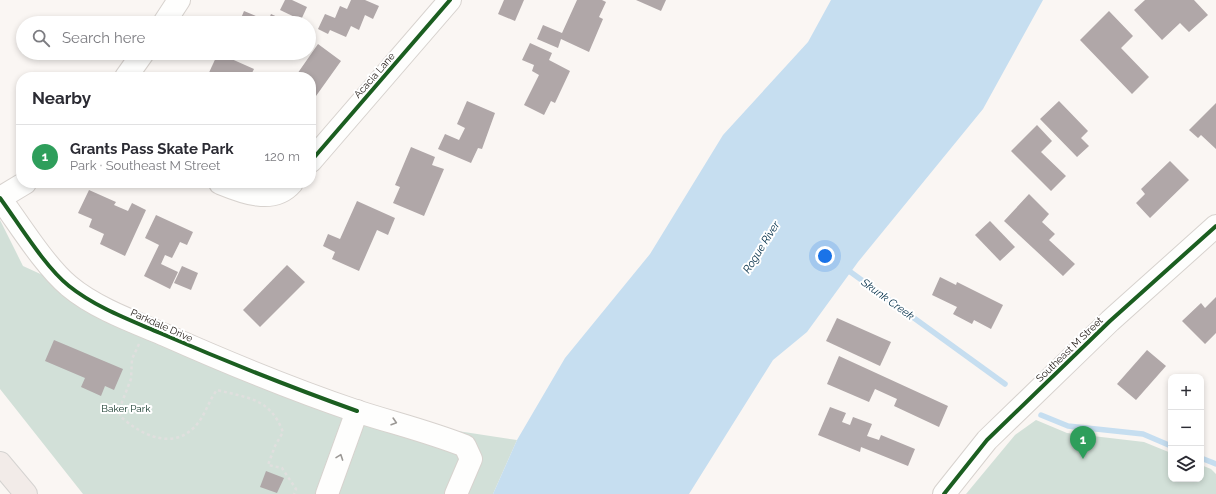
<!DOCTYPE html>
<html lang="en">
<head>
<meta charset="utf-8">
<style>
  :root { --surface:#fff; --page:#f7f7f7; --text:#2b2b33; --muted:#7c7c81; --line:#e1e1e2; --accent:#ea580c }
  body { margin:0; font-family:Raleway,sans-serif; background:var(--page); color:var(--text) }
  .controls { position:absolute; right:12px; bottom:12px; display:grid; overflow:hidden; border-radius:8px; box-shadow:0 2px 6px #0003 }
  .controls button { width:36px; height:36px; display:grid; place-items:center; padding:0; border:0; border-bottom:1px solid var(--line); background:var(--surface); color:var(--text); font:20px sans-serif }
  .you { position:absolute; left:825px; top:256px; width:14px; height:14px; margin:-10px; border:3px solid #fff; border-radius:50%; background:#1a73e8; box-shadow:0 0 0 6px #1a73e833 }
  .badge { display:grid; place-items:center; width:26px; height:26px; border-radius:50%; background:var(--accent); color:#fff; font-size:13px; font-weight:700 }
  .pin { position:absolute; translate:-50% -33px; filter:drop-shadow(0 1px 2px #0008) }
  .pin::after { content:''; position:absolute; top:21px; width:14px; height:12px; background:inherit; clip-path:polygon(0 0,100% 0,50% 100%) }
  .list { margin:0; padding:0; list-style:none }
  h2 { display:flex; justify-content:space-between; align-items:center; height:52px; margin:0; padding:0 16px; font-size:17px }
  h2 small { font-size:13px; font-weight:400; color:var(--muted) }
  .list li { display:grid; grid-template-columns:26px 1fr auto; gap:12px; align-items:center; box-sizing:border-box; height:64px; padding:0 16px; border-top:1px solid var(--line) }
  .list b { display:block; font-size:15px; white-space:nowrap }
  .list p { margin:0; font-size:13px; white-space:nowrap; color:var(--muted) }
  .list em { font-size:13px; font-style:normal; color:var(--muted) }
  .icon { flex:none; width:22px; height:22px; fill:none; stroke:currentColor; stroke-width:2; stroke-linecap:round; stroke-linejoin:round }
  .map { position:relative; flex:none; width:1216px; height:494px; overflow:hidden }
  .search { position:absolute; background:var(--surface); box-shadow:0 2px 6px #0003; left:16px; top:16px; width:300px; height:44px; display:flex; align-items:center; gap:10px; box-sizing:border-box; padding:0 14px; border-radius:22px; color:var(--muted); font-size:15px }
  .panel { position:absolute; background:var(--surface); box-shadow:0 2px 6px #0003; left:16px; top:72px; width:300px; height:116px; border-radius:16px }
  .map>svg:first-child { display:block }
  .green { fill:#d2e0d8 }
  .water { fill:#c6def0 }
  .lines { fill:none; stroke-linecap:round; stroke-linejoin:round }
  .stream { stroke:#c6def0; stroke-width:5.5 }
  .building { fill:#b0a7a8 }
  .minor-casing { stroke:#d7d2ce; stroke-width:24 }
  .highway-casing { stroke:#d5d3d1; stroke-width:24 }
  .path { stroke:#e0dfde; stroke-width:2.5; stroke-dasharray:3 3; stroke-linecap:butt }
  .minor { stroke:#fefefd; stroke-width:22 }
  .highway { stroke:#f2ebe8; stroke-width:22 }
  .cycleway-casing { stroke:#fff; stroke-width:6 }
  .cycleway { stroke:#1b5e20; stroke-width:4 }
  .oneway { stroke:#9b9895 }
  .labels { text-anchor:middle; stroke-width:4; stroke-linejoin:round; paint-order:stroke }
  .street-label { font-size:10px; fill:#211b16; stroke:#fff }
  .park-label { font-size:10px; fill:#103527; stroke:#fff }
  .water-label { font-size:11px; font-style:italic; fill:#002d47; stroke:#fff }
</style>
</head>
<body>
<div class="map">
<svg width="1216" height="494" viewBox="0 0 1216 494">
  <rect width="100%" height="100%" fill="#faf6f3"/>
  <g class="green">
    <polygon points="0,220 23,266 272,380 392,421 517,440 493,494 83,494 0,389"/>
    <polygon points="1036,420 1067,433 1144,442 1171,453 1171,479 1201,479 1201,465 1211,469 1216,474 1216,494 966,494 1015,435"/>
  </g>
  <polygon class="water" points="831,0 1043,0 983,109 858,262 807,332 773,360 689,494 493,494 517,440 565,358 650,254 723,135 808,42"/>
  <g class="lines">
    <g class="stream">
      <polyline points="845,268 1005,384"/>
      <polyline points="1041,415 1068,426 1143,434 1171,446"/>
      <polyline points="1201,458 1216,464"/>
    </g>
  </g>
  <g class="building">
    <polygon points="285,0 292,0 307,7 301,20 280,10"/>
    <polygon points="351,0 365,0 379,6 373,19 365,15 359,30 351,26 346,37 330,30 328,34 318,29 325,14 335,18 340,6 347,9"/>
    <polygon points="504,0 524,0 515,21 498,14"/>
    <polygon points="577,0 602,0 606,2 599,17 603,19 589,52 561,39 558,48 537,39 543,25 562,33"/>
    <polygon points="636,0 666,0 661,11"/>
    <polygon points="1145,0 1194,0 1208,15 1189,32 1180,23 1162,40 1134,10"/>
    <polygon points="244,11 268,21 271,14 284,20 283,23 239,23"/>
    <polygon points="1109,11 1133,36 1121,48 1149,77 1132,94 1080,40"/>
    <polygon points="530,43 552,53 549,60 570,71 555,103 551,101 544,115 524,105 539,75 532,71 534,65 522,60"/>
    <polygon points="318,44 341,61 316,96 311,92 311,77 295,77"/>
    <polygon points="218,53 254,69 250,77 207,77"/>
    <polygon points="467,101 495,113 482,149 478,148 471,163 438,149 445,134 459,140 465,128 457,124"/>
    <polygon points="1059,101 1088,131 1081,138 1089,146 1077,157 1040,119"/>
    <polygon points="1216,103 1216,149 1201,135 1198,138 1189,130"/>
    <polygon points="1037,125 1052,141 1041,152 1066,176 1051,191 1011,151"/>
    <polygon points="411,147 435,157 432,165 444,169 424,216 393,203 400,187 395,185"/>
    <polygon points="1170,161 1189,180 1150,218 1136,203 1145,194 1141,189"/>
    <polygon points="89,190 116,202 114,205 128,211 132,203 146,210 125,256 100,244 104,234 89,227 92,219 78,213"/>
    <polygon points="1029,194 1049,214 1042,222 1055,234 1049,240 1075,264 1063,276 1004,221"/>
    <polygon points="357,201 395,218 388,235 377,230 359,271 332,259 335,252 323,246 328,234 340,239"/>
    <polygon points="156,215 193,232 187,245 180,242 172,258 165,255 161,264 178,272 170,289 144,276 159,245 145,238"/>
    <polygon points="990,221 1015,247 1000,261 975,235"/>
    <polygon points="287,265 305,282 260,327 243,310"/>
    <polygon points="182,266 198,273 191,290 174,283"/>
    <polygon points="940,277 956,285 957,282 1003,305 991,329 974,320 972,324 953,314 957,307 932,295"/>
    <polygon points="1216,297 1216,333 1205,344 1182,321 1201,303 1205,308"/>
    <polygon points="837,318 891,342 880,366 826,341"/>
    <polygon points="54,340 123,369 114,390 105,386 101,396 81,387 85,378 45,361"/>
    <polygon points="1147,350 1166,366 1136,400 1117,384"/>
    <polygon points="839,356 948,406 939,427 894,406 897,399 875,389 869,402 827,384"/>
    <polygon points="830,407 846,413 842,422 850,425 853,417 872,424 867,436 879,440 881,435 915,449 908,466 861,447 860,452 818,435"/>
    <polygon points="266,471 284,478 277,493 260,487"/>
  </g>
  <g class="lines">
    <defs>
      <g id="minor">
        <polyline points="164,23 179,0"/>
        <polyline points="126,77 143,53"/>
        <polyline points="311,161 450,0"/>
        <path d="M 220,183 C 242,192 273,205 292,183"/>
        <path d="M 0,198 C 19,224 45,266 69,286 C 95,308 134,322 165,335 C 228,363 291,389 356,411 C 393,423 430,432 465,446 L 471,459 L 456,494"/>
        <polyline points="0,198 25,183"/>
        <polyline points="327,494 357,411"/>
        <polyline points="944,494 987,440 1110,321 1216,226"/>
      </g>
      <polyline id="highway" points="0,463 26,494"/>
    </defs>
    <use href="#minor" class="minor-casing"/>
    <use href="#highway" class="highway-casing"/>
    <path class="path" d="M 139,344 L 132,359 L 131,379 L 122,402 L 120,416 C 142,436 175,452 198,423 C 206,413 209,400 217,390 C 248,398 270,398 283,432 L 275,446 L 268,465 L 282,468 L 296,489 L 294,494"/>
    <use href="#minor" class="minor"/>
    <use href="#highway" class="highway"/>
    <defs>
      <g id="cycleway">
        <polyline points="311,161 450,0"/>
        <path d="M 0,198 C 19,224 45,267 69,286 C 95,307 130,320 160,333 C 225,361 290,387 357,411"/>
        <polyline points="944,494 987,440 1110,321 1216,226"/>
      </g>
    </defs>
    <use href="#cycleway" class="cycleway-casing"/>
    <use href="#cycleway" class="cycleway"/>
  </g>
  <defs><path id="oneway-chevron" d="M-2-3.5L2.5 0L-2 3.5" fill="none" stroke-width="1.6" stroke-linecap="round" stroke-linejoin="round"/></defs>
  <g class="oneway">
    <use href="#oneway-chevron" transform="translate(394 422) rotate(17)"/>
    <use href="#oneway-chevron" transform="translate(340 457) rotate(-70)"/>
  </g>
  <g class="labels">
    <g class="street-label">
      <text transform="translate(374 75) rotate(-49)" y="4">Acacia Lane</text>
      <text transform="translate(162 325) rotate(24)" y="4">Parkdale Drive</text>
      <text transform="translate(1069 349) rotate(-44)" y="4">Southeast M Street</text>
    </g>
    <g class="park-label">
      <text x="126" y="412">Baker Park</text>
    </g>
    <g class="water-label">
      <text transform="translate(761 247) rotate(-58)" y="4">Rogue River</text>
      <text transform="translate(888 299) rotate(36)" y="4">Skunk Creek</text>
    </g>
  </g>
</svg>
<div class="controls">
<button>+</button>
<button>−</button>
<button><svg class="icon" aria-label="layers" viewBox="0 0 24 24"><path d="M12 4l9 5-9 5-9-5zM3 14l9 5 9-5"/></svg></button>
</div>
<div class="you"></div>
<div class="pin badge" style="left:1083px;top:459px;background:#2e9e5b">1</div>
<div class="search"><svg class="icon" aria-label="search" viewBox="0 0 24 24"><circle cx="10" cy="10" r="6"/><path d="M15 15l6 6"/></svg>Search here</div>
<section class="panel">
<h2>Nearby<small></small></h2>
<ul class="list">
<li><span class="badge" style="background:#2e9e5b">1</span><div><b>Grants Pass Skate Park</b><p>Park · Southeast M Street</p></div><em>120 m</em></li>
</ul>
</section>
</div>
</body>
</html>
